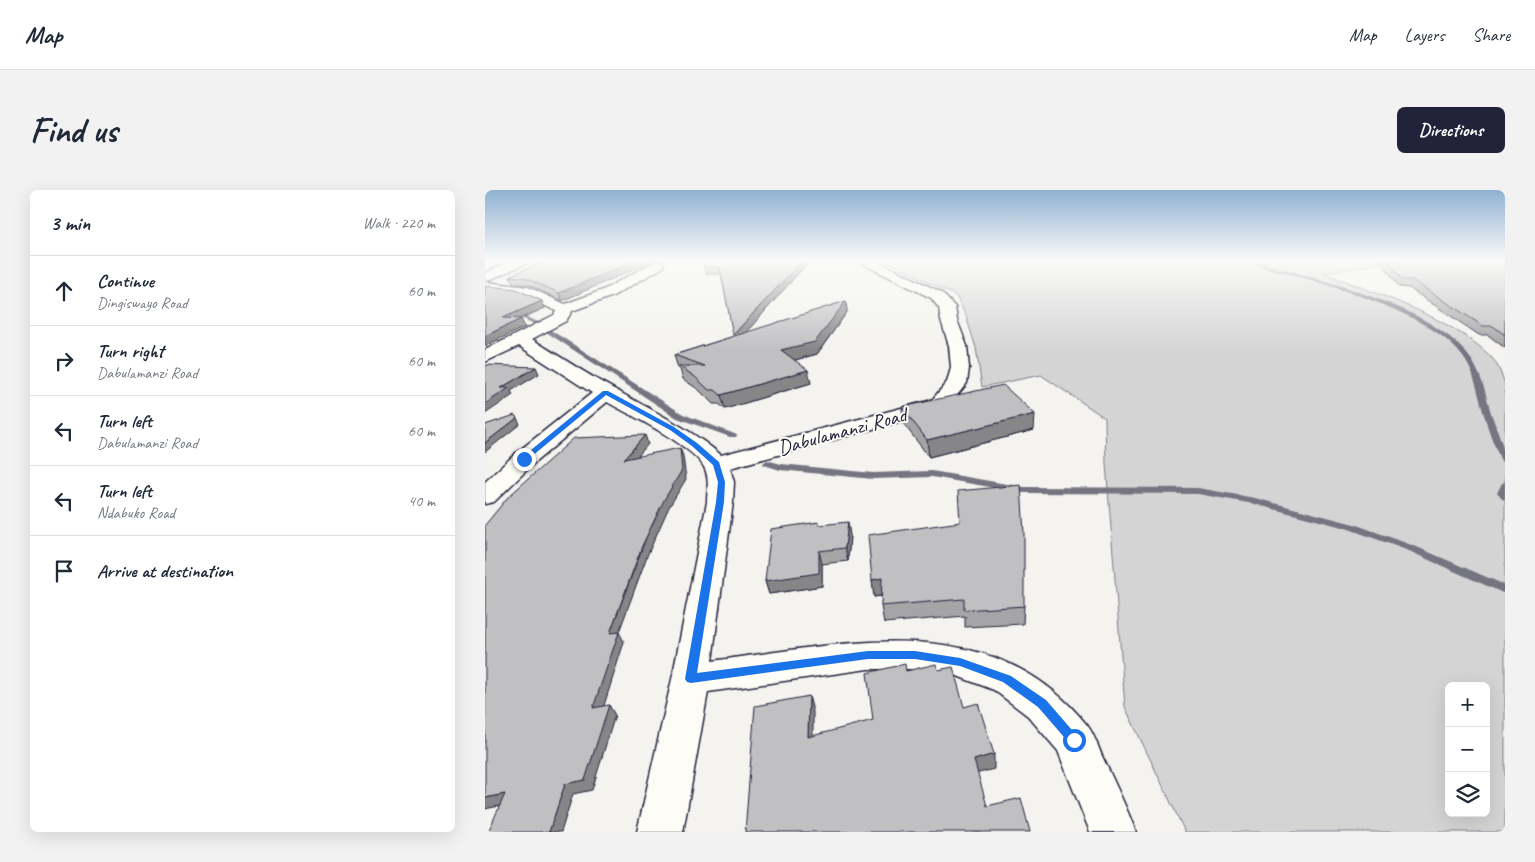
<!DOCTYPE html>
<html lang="en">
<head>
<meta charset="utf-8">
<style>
  :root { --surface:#fff; --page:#f2f2f3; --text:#1f2937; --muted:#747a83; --line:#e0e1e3; --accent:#22223b }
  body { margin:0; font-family:Caveat,sans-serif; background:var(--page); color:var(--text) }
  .controls { position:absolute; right:15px; bottom:15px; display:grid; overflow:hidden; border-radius:8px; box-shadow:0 5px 20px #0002 }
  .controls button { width:45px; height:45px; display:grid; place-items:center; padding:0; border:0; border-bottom:1px solid var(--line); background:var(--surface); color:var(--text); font:25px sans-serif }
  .stop { position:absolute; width:15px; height:15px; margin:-11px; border:4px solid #1a73e8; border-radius:50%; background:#fff }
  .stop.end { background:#1a73e8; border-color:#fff; box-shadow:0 1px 5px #0008 }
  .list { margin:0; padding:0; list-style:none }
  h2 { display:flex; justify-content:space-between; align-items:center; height:65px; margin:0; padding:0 20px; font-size:21px }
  h2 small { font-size:16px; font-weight:400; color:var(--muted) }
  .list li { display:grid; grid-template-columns:32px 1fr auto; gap:15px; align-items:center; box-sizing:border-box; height:70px; padding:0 20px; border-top:1px solid var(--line) }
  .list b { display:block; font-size:19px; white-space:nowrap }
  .list p { margin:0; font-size:16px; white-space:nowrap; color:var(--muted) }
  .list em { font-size:16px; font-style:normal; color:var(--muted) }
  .icon { flex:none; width:28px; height:28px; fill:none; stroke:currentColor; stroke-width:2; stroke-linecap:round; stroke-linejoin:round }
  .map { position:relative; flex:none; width:1020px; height:642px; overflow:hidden; border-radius:8px }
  header { display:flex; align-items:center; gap:30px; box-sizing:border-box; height:70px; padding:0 25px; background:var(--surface); border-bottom:1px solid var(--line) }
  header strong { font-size:24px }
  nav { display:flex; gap:28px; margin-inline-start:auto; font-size:18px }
  .intro { display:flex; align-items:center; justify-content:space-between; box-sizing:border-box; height:120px; padding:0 30px }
  h1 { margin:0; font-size:35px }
  .button { padding:12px 22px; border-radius:8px; background:var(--accent); color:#fff; font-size:18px; font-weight:700 }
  main { display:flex; gap:30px; padding:0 30px }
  aside { flex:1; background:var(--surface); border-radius:8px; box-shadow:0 5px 20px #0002 }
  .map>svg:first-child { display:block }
  .green { fill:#d5d4d5; stroke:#7c7b88; fill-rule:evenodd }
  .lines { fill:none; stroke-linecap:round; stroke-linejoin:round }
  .stream { fill:#757582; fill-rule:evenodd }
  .minor-casing { stroke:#22223b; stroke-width:3 }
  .secondary-casing { stroke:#22223b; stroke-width:3 }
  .minor { fill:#fdfcf7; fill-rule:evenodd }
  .secondary { fill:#fdfcf7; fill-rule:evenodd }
  .wall { fill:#a5a4a7; stroke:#22223b }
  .shaded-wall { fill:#868688; stroke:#22223b }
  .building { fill:#c0bfc2; stroke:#22223b }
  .route { fill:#1a73e8 }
  .labels { text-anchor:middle; stroke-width:4; stroke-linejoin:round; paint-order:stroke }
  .street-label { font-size:21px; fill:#22223b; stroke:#fdfcf7 }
</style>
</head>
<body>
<header>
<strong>Map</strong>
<nav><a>Map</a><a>Layers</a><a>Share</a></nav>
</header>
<div class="intro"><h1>Find us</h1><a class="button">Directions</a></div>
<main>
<aside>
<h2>3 min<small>Walk · 220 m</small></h2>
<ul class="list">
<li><svg class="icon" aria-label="ahead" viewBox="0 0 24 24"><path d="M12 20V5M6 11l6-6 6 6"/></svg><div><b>Continue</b><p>Dingiswayo Road</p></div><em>60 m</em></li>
<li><svg class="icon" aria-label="right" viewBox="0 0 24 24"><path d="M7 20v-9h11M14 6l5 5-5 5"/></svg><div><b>Turn right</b><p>Dabulamanzi Road</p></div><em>60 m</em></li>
<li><svg class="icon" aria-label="left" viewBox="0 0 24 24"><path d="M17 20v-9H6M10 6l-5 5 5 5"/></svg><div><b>Turn left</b><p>Dabulamanzi Road</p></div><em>60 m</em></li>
<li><svg class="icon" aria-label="left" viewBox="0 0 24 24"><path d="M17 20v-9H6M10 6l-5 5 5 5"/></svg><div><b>Turn left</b><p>Ndabuko Road</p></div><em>40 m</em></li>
<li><svg class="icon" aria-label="arrive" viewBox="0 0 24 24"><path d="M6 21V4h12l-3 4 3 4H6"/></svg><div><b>Arrive at destination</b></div></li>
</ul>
</aside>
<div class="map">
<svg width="1020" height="642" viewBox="0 0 1020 642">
  <rect width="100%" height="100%" fill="#f4f3ef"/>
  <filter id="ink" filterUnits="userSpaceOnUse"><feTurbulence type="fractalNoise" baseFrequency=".02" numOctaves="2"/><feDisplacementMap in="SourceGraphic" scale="10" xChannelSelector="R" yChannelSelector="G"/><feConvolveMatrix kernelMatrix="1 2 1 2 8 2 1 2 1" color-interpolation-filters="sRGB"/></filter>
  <g filter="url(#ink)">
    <path class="green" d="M 399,70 L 916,70 L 839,83 C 890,103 968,128 1006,167 C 1012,173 1017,185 1020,194 L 1020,642 L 700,642 L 640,517 L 621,274 L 620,228 L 556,185 L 497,197 L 491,158 L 481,126 L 471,106 ZM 964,496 L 1001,496 L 1001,623 L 964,623 Z"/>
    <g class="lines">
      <g class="stream">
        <path d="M 761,70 L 768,70 C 829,89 949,115 986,169 C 997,185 1001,205 1006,223 C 1012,241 1020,255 1020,274 L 1016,271 C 1010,257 1004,243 1000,228 C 994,210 992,190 982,173 C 957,128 860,100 812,86 C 795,81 775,78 761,70 Z"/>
        <polygon points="27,118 31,118 38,125 53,132 198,224 252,245 251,247 245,247 192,228 49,134 34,127 27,120"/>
        <polygon points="282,270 296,274 388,283 447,281 539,297 713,298 770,308 869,334 932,357 1020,395 1020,404 924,361 861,338 769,314 713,304 539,303 447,287 388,289 295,280 279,275 278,273"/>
        <polygon points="1020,292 1020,310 1017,309 1012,303 1017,293"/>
      </g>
      <defs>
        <path id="minor" d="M 374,70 L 390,70 L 456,102 L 470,117 L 472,130 L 482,156 L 484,178 L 482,193 L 461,219 L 245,278 L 249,292 L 248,312 L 227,471 C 358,454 506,416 602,535 C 609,544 613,556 617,566 C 629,591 641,616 651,642 L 605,642 L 573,561 L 543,526 L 509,500 L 472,486 L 430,479 L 383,479 L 223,502 L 198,642 L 152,642 L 187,489 L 222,312 C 222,301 225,288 219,277 C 208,256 144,224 122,212 L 48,274 L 9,312 L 0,314 L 0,292 L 30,264 L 107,203 L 34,156 L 0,172 L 0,160 L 69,125 L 71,121 L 35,104 L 0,100 L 0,92 L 43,97 L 80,114 L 118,100 L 169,72 L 177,72 L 179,75 L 177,78 L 128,106 L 87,121 L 81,131 L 47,149 C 74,166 101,184 129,199 C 166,220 203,237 236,265 L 447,210 L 462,192 L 466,178 L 464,156 L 456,130 L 454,118 L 446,108 L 376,73 Z"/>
        <polygon id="secondary" points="28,70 44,70 42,73 0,92 0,83"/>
      </defs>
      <use href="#minor" class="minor-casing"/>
      <use href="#secondary" class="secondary-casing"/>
      <use href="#minor" class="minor"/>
      <use href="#secondary" class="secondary"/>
    </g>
    <g class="wall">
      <polygon points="64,70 77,111 44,95 28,93 24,86"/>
      <polygon points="219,70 325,70 260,143 361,111 362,122 332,164 310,170 326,193 240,219 234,214 228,214 214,200 198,189 195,179 193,178 189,165 249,146 236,84 221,84 219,77"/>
      <polygon points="895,70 1020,70 1020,158 1003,145 994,145 924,98 914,97"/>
      <polygon points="417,217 549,240 444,267 418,233"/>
      <polygon points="335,335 365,345 363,371 337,374 337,396 284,404 280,391"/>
      <polygon points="387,390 539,416 538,434 480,437 480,426 399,433 396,416 397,406 389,407"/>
    </g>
    <g class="shaded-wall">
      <polygon points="152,70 170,70 77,111 74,103"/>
      <polygon points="318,70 325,70 251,154 248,145"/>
      <polygon points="57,111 60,118 21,135 18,128"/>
      <polygon points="361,111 362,122 332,164 299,173 296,160"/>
      <polygon points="36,129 40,137 0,156 0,146"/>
      <polygon points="51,177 54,184 26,201 28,205 0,224 0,214 16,198"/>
      <polygon points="323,180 326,193 240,219 236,205"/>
      <polygon points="550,224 549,240 444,267 442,250"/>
      <polygon points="32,228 35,234 0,262 0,253"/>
      <polygon points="160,245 163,254 143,278 139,269"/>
      <polygon points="195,258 198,266 201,289 183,319 162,366 134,442 139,452 115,528 108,518 125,443"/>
      <polygon points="363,332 365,345 363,371 360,358"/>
      <polygon points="334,361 337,374 337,396 284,404 280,391"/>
      <polygon points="397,388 400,405 389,407 387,390"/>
      <polygon points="324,506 328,521 328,561 323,547"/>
      <polygon points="124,515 130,525 107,600 88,604 76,642 64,642 80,594"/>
      <polygon points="509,564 509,579 490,584 489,570"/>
      <polygon points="20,604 29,613 0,619 0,608"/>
    </g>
    <g class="building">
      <polygon points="64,70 152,70 74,103 40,88 24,86"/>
      <polygon points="219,70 318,70 248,145 235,77 219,77"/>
      <polygon points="903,70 1020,70 1020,145 1008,136 998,136 927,90 917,90"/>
      <polygon points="3,96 31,99 57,111 18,128 36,129 0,146 0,97"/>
      <polygon points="361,111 330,152 296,160 323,180 236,205 230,200 224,200 209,186 194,176 220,176 189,165"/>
      <polygon points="0,175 51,177 16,198 24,198 0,214"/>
      <polygon points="518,195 550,224 442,250 417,217"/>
      <polygon points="30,225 32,228 0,253 0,235"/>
      <polygon points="160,245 139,269 195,258 197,280 179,310 157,356 125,443 134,442 108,518 124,515 100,590 80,594 64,642 3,642 20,604 0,608 0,335 23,307 89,248"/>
      <polygon points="536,295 539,344 539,416 479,420 479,409 396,416 397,388 387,390 383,345 475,332 473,301"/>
      <polygon points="334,332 334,335 363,332 360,358 334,361 334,383 280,391 286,339"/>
      <polygon points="420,474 421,481 451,474 453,480 468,477 479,517 493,513 509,564 489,570 502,616 536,608 545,642 260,642 270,516 324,506 323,547 388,530 382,483"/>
    </g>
  </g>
  <linearGradient id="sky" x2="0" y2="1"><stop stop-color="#90b1d2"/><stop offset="0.44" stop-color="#fafaf8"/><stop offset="1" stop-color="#fafaf8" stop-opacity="0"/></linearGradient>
  <rect width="1020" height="160" fill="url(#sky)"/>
  <polygon class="route" points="118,201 123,201 189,237 212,253 234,272 240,292 239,312 212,483 383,461 430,461 475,468 526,486 561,510 593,547 595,550 593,554 589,556 585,554 553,517 518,492 475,476 430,469 383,469 206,493 202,492 200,489 231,312 233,292 228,275 207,256 185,240 121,205 41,271 35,269"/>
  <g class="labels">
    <g class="street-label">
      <text transform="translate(357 241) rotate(-15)" y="7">Dabulamanzi Road</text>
    </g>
  </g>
</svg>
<div class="controls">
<button>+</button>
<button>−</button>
<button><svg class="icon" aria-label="layers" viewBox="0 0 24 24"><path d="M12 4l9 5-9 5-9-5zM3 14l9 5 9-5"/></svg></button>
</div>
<div class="stop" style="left:589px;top:550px"></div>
<div class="stop end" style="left:39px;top:269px"></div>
</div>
</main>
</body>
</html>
